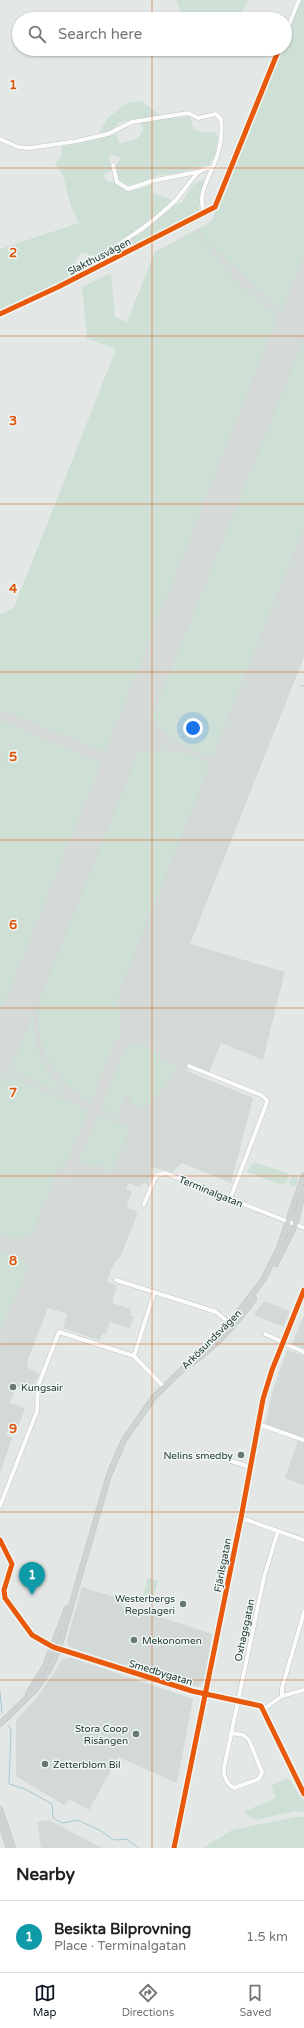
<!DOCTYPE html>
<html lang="en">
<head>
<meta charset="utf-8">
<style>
  :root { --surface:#fff; --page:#f2f2f2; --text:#222; --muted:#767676; --line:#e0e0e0; --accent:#111827 }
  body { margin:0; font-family:"Varela Round",sans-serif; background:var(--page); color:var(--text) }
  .you { position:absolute; left:193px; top:728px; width:14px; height:14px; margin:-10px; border:3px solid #fff; border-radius:50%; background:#1a73e8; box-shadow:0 0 0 6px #1a73e833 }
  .badge { display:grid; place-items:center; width:26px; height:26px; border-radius:50%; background:var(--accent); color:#fff; font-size:13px; font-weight:700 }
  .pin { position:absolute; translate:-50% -33px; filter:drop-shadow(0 1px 2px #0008) }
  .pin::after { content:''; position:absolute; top:21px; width:14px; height:12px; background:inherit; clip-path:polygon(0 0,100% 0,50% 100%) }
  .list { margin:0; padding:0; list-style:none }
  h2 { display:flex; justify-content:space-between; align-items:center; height:52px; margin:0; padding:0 16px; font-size:17px }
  h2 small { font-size:13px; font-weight:400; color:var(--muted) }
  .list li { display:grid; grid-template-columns:26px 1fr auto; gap:12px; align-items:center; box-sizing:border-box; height:72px; padding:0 16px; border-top:1px solid var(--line) }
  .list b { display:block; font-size:15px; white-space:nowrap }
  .list p { margin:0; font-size:13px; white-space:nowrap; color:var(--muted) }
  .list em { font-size:13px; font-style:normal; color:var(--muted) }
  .icon { flex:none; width:22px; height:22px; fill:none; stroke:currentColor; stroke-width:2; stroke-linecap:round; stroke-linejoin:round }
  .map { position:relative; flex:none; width:304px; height:1848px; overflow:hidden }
  .search { position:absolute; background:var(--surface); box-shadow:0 1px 3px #0004; left:12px; right:12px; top:12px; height:44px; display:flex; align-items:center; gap:10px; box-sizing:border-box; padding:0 14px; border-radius:22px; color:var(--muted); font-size:15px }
  .sheet { height:124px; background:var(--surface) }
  nav { display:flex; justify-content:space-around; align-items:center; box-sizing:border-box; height:56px; border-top:1px solid var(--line); background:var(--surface); font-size:11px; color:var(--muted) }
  nav a { display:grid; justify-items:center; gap:2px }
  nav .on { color:var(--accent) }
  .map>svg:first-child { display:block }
  .built { fill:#d2d9d6 }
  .green { fill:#cee0d6 }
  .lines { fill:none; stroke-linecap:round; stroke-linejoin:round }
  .stream { stroke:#a8c7d2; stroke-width:1 }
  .taxiway { stroke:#d5d9d8; stroke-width:11 }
  .runway { stroke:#d5d9d8; stroke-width:27 }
  .minor-casing { stroke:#c0c5c3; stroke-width:5 }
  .major-casing { stroke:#bcc4c3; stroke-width:6 }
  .minor { stroke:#fbfcfb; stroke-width:4 }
  .major { stroke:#ced4d3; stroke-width:5 }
  .cycleway-casing { stroke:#f1f7f5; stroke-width:8 }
  .cycleway { stroke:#e8590c; stroke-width:5 }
  .grid { fill:none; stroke:#de570e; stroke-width:1; stroke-opacity:0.55 }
  .poi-dot { fill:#667674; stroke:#f1f7f5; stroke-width:1.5 }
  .labels { text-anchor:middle; stroke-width:3; stroke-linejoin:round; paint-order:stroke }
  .street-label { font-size:10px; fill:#233936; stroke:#f1f7f5 }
  .poi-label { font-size:10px; fill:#233936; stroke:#f1f7f5; text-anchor:start }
  .grid-label { font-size:13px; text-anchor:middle; font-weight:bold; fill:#de570e; stroke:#f1f7f5; stroke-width:3; stroke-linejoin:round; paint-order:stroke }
</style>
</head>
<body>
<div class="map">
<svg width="304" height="1848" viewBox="0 0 304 1848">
  <rect width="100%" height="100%" fill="#e3e8e6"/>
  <g class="built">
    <polygon points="304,0 304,657 190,944 285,972 263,1060 221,1043 209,1072 190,1064 187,1071 253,1098 231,1183 182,1163 172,1172 151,1167 150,1170 152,1173 148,1186 144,1182 139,1187 128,1183 126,1189 132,1191 127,1206 128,1208 138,1212 120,1258 118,1258 111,1270 107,1282 117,1285 112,1303 131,1309 130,1315 134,1317 130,1328 110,1322 106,1334 102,1333 100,1341 63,1328 67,1314 48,1308 28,1359 27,1367 39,1374 38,1376 29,1392 18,1387 9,1402 25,1408 16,1433 8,1430 6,1435 12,1437 0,1474 0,615 14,608 155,252 212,221"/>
    <polygon points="264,1301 290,1311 284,1327 254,1315"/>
    <polygon points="304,1315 304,1349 292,1344"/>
    <polygon points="287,1350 304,1356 304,1485 285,1478 299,1437 265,1425 273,1390"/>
    <polygon points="82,1587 117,1598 124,1605 212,1634 205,1678 199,1687 151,1674 70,1647 67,1644 68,1637"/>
    <polygon points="72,1658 193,1699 177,1783 118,1757 89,1810 69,1799 64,1805 16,1776 16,1720 36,1699 63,1659"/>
    <polygon points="49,1820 102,1848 41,1848 37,1822"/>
  </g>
  <g class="green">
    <polygon points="176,0 249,0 237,19 176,19 180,10"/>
    <polygon points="301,0 304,0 304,255 282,310 213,247 204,238 199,229 212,221 282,49 285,49 285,40"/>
    <path d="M 170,49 L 213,49 C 203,58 187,54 174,54 Z"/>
    <polygon points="141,101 160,115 120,122 109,132 98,135 107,119 122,106 130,102"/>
    <path d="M 190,117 L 194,129 L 200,132 L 214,132 L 218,136 L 215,154 L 209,165 C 202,165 199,168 193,169 C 181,172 169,175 156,175 L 154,178 L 129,186 L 117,179 L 116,166 L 120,158 L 113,155 L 108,157 L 112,170 L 104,175 L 107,181 C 114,181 116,184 121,187 C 131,194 142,188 152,184 L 153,193 L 171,199 L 173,205 L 181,203 L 194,184 L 204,179 L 206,181 L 200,194 L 199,212 L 122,251 L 111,248 L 101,258 C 94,257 89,253 81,253 L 75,261 L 70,277 L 55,286 L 0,311 L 0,249 L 79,223 L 71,207 L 63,175 L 55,163 L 61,157 L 62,146 L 82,143 L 116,134 L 120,144 L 138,138 L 143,130 L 141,124 L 142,122 L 162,118 Z"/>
    <polygon points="195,231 235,281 277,318 105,752 0,710 0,615 14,608 116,349 87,339 82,287 111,273 115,317 127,322 155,252"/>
    <path d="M 304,340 L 304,527 L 212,757 C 189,748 167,739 152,717 Z"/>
    <polygon points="0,718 33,729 103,759 0,1012 0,765 5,760 0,753"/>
    <path d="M 139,751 L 170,751 L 183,753 L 210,764 L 120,988 L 118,1000 L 120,1043 L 117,1043 L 92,1104 C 54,1079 34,1048 39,1002 Z"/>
    <path d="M 33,1015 C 32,1045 45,1077 68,1096 L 23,1076 L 13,1067 L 13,1064 Z"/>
    <polygon points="139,1042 158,1050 155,1058 178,1067 149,1105 146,1105 145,1107 130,1103 132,1097 125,1096 117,1115 101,1107 125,1048 129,1044"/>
    <path d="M 5,1076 L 90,1110 L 66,1166 L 60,1165 L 34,1228 C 25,1241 14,1239 0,1234 L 0,1087 Z"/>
    <polygon points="98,1115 128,1127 129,1130 111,1173 104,1170 106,1166 100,1163 97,1167 79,1160"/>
    <polygon points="256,1163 288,1173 289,1177 286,1183 282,1185 247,1172 250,1166"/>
    <polygon points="292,1174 297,1175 297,1184 292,1187 289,1184"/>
    <polygon points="0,1250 26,1261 29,1269 0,1335"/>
    <polygon points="148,1578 158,1581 152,1601 142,1599"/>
    <polygon points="288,1778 304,1801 304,1812 295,1811 256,1820 243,1812 276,1798 271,1785"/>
    <polygon points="296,1817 304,1817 304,1848 203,1848 232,1830"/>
  </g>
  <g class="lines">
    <g class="stream">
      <polyline points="301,686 304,686"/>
      <polyline points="0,1692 2,1713"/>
      <polyline points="8,1725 11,1730 9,1784 25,1789 52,1804 53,1818 62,1823 78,1820 103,1832 112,1839 117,1840 126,1839 139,1848"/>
    </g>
    <g class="taxiway">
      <polyline points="0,715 105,758 110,772 103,795"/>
      <path d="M 100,755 C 118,758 125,738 131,725"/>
      <polyline points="0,1242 31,1255 35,1259 35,1268 0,1342"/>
      <path d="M 13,1248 C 43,1253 47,1210 57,1190 C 60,1184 65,1178 69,1172 L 120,1043 C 130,1031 147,1043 159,1047"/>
      <polyline points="34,1270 34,1275 37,1277 72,1291"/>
    </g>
    <polyline class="runway" points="0,1052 304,294"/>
    <defs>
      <g id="minor">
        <polyline points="285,34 299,0"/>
        <path d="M 0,139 L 18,147 L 30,148 L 77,141 L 108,134 L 132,122 L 188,113 L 198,118 L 216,114 L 221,119 C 222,129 221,143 218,153 C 213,171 196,194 204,211"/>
        <polyline points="113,165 117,182 128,189 152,181 197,172"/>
        <path d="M 95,267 C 108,250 126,240 143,228 C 154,220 164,211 174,202 C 185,192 196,166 211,168"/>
        <polyline points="0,314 58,287 215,207 279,49"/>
        <polyline points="189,1066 261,1095 266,1099 267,1102 230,1199"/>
        <polyline points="144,1204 156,1176 165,1173 304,1228"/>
        <polyline points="116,1280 207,1309 216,1312 232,1325"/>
        <polyline points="265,1334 283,1342"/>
        <polyline points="283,1343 304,1352"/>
        <polyline points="134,1356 154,1293"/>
        <polyline points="258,1424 304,1440"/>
        <polyline points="205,1453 250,1467"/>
        <polyline points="0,1506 37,1411 38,1386 59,1332 134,1356 163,1386"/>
        <polyline points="241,1518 304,1540"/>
        <polyline points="0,1540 12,1564 4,1590 5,1598 32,1635 53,1647 192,1691 261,1706 304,1794"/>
        <polyline points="282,1696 282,1688 304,1612"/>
        <polyline points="264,1709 282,1696 304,1690"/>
        <path d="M 231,1733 L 243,1735 L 249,1740 L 262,1772 L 259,1779 L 234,1788 C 227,1785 223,1775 224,1768 L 264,1577 L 278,1531"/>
        <polyline points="174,1848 241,1518 263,1399 272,1370 304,1290"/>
      </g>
      <g id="major">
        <polyline points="276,1264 295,1225 304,1188"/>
        <path d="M 192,1363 C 218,1344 235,1326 254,1299"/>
        <polyline points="28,1694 45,1666 67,1608"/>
        <polyline points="0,1724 36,1689 49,1670 58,1651 109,1475 124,1440 154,1397 230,1323 263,1280 279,1248 304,1175"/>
        <polyline points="0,1809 13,1848"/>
        <polyline points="0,1821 9,1848"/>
      </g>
    </defs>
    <use href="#minor" class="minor-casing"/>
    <use href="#major" class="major-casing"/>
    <use href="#minor" class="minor"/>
    <use href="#major" class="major"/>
    <defs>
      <g id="cycleway">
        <polyline points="0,314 58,287 215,207 279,49"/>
        <polyline points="0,1540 12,1564 4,1590 5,1598 32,1635 53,1647 192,1691 261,1706 304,1794"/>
        <polyline points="174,1848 241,1518 263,1399 272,1370 304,1290"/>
      </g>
    </defs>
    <use href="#cycleway" class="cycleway-casing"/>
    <use href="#cycleway" class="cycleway"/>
  </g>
  <path class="grid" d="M 152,0 L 152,19M 152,49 L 152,1848M 0,168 L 304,168M 0,336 L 304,336M 0,504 L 304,504M 0,672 L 304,672M 0,840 L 304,840M 0,1008 L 304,1008M 0,1176 L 304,1176M 0,1344 L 304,1344M 0,1512 L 304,1512M 0,1680 L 304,1680"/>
  <g class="poi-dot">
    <circle cx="13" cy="1387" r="4"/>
    <circle cx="241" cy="1455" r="4"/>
    <circle cx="183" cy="1604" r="4"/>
    <circle cx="134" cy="1640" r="4"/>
    <circle cx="136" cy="1734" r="4"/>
    <circle cx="45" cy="1764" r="4"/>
  </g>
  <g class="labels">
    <g class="street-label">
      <text transform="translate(99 256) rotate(-27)" y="4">Slakthusvägen</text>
      <text transform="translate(211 1191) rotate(22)" y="4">Terminalgatan</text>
      <text transform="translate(211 1339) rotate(-45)" y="4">Arkösundsvägen</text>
      <text transform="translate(222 1565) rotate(-79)" y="4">Fjärilsgatan</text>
      <text transform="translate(244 1630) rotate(-78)" y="4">Oxhagsgatan</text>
      <text transform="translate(161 1672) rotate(17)" y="4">Smedbygatan</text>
    </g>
    <g class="poi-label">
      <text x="21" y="1391">Kungsair</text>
      <text x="233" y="1459" text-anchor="end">Nelins smedby</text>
      <text x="175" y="1602" text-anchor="end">Westerbergs<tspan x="175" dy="12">Repslageri</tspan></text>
      <text x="142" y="1644">Mekonomen</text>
      <text x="128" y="1732" text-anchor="end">Stora Coop<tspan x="128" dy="12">Risängen</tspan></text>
      <text x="53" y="1768">Zetterblom Bil</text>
    </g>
  </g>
  <g class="grid-label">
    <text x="13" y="89">1</text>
    <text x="13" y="257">2</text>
    <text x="13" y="425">3</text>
    <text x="13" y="593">4</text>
    <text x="13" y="761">5</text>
    <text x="13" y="929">6</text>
    <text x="13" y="1097">7</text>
    <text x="13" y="1265">8</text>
    <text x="13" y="1433">9</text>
  </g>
</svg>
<div class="you"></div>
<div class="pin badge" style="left:32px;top:1595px;background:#0f9aa8">1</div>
<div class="search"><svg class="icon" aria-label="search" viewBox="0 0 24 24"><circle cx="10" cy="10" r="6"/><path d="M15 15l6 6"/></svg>Search here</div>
</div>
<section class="sheet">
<h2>Nearby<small></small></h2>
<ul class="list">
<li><span class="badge" style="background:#0f9aa8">1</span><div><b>Besikta Bilprovning</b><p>Place · Terminalgatan</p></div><em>1.5 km</em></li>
</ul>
</section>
<nav>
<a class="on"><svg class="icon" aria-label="map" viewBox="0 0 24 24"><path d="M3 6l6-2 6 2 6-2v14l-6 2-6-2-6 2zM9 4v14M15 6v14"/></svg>Map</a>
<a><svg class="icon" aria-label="directions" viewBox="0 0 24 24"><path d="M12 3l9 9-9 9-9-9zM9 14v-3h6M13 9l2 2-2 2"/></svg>Directions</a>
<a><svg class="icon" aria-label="saved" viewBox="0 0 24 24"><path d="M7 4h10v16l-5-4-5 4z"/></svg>Saved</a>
</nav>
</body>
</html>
